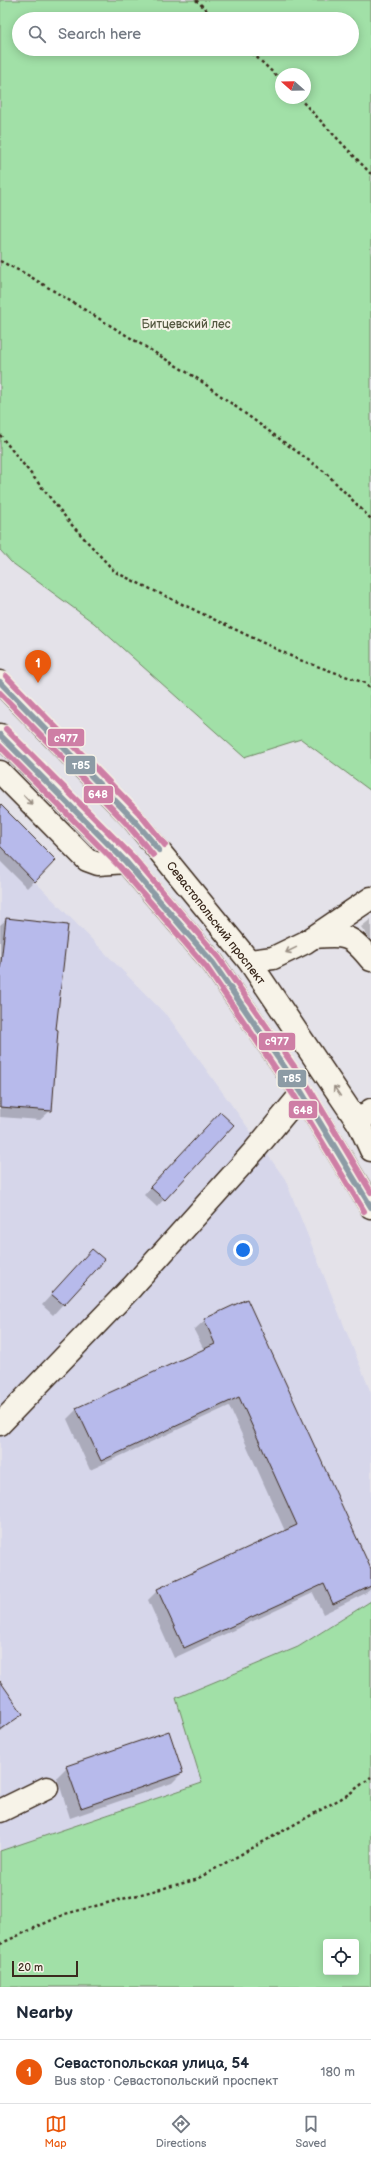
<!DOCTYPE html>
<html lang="en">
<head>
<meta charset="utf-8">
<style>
  :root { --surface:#fff; --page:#f2f2f3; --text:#1f2937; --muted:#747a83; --line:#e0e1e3; --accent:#ea580c }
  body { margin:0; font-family:"Balsamiq Sans",sans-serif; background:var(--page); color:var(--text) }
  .controls { position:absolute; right:12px; bottom:12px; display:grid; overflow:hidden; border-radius:4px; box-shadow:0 2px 10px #0003 }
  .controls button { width:36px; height:36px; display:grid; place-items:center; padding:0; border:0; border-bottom:1px solid var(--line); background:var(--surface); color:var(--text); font:20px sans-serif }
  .compass { position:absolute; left:275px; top:68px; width:36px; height:36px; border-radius:50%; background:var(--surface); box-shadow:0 2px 10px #0003; rotate:290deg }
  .scale { position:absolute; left:12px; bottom:10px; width:66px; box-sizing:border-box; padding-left:4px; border:2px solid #3b2a1e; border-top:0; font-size:11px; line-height:14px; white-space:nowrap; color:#3b2a1e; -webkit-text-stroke:3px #f7f3e8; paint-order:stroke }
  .you { position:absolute; left:243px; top:1250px; width:14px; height:14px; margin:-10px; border:3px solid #fff; border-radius:50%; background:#1a73e8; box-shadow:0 0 0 6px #1a73e833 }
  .badge { display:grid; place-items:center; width:26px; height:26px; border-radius:50%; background:var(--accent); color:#fff; font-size:13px; font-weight:700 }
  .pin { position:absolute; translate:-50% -33px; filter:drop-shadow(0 1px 2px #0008) }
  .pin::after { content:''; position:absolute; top:21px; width:14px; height:12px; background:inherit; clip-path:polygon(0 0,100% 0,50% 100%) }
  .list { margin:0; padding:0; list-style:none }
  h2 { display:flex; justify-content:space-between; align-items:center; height:52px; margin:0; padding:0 16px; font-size:17px }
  h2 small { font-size:13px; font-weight:400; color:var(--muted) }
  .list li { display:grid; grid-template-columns:26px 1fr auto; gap:12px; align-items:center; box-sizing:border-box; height:64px; padding:0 16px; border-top:1px solid var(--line) }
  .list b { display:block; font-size:15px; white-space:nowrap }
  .list p { margin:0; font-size:13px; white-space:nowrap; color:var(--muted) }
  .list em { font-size:13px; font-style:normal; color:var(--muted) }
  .icon { flex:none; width:22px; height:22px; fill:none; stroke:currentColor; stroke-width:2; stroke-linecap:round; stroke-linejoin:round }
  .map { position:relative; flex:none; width:371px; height:1987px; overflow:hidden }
  .search { position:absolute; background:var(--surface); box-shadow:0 2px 10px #0003; left:12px; right:12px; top:12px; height:44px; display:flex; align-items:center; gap:10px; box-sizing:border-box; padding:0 14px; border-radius:22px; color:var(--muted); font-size:15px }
  .sheet { height:116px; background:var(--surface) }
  nav { display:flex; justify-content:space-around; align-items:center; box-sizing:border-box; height:56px; border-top:1px solid var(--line); background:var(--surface); font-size:11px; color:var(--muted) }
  nav a { display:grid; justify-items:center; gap:2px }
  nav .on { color:var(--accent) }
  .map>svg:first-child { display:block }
  .built { fill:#d6d6ea }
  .green { fill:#a1e0a7; stroke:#6e8562; fill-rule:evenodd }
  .shadow { fill:#0003 }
  .building { fill:#b7baeb; stroke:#3b2a1e }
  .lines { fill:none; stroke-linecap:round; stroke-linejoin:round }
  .minor-casing { stroke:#3b2a1e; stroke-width:25 }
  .major-casing { stroke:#3b2a1e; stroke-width:25 }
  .path { stroke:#3b2a1e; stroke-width:2.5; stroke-dasharray:3 3; stroke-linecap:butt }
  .minor { stroke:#f7f3e8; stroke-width:22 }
  .major { stroke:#f7f3e8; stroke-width:22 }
  .bus-1-casing { stroke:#f7f3e8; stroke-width:9 }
  .bus-2-casing { stroke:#f7f3e8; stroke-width:9 }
  .bus-3-casing { stroke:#f7f3e8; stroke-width:9 }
  .bus-1 { stroke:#8c9ba5; stroke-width:6 }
  .bus-2 { stroke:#ce7ea5; stroke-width:6 }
  .bus-3 { stroke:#ce7ea5; stroke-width:6 }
  .oneway { stroke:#998e83 }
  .labels { text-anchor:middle; stroke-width:4; stroke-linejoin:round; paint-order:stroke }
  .park-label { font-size:12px; fill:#545840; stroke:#f7f3e8 }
  .street-label { font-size:12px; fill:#3b2a1e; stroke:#f7f3e8 }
  .line-badge { stroke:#f7f3e8; stroke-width:1.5 }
  .badge-label { font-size:11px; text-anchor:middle; font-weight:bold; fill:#fff }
</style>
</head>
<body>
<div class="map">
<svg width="371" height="1987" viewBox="0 0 371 1987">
  <rect width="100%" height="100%" fill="#e4e2e9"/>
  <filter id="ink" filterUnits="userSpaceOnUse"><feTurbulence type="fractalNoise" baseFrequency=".025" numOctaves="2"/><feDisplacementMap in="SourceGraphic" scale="8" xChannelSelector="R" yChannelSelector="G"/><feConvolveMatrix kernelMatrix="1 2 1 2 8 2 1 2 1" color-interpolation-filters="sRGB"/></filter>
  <g filter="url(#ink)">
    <polygon class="built" points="0,846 169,1018 285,1179 371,1393 371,1601 298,1647 176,1698 202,1783 0,1851"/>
    <g class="green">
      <path d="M 0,0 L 371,0 L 371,791 L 301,739 L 244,757 L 94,623 L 11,562 L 0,550 ZM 19,19 L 352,19 L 352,49 L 19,49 ZM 281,74 L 305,74 L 305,98 L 281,98 Z"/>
      <path d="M 371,1601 L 371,1987 L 0,1987 L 0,1851 L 202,1783 L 176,1698 L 298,1647 ZM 326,1942 L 356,1942 L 356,1972 L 326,1972 Z"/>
    </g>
    <g class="shadow">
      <polygon points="0,805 54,860 27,888 0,861"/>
      <polygon points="7,919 55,1030 51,1110 40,1120 0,1117 0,925"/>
      <polygon points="371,919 371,941 361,927"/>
      <polygon points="213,1121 164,1199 157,1207 144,1195"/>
      <polygon points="103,1260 53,1315 42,1305 82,1261"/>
      <polygon points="205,1320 371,1571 371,1589 366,1593 323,1614 313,1593 174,1658 148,1600 158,1590 285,1531 229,1406 90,1470 67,1419 77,1409 204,1350 194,1330"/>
      <polygon points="0,1683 21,1714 0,1732"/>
      <polygon points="67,1767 182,1773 172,1783 70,1818 57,1777"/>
    </g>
    <g class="building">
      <polygon points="0,804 56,860 35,882 0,846"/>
      <polygon points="6,918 68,925 56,1029 58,1030 52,1111 0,1107 0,971"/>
      <polygon points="220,1112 234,1125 165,1200 150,1187"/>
      <polygon points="92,1249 105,1260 64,1305 51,1294"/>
      <polygon points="247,1299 371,1569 371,1586 333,1604 324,1584 184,1648 157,1589 297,1525 239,1397 101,1461 76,1408 215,1344 204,1319"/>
      <polygon points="0,1681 23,1714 0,1730"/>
      <polygon points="169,1731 183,1773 81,1808 66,1766"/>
    </g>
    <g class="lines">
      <defs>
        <g id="minor">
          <polyline points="0,772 87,860 98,864 126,862"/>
          <path d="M 315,937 C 346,934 351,935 371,960"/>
          <polyline points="249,961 273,958 306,942 371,898"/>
          <polyline points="359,1124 371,1110"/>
          <polyline points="0,1424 132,1287 254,1151 302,1093"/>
          <polyline points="0,1811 47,1788"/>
        </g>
        <g id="major">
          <polyline points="0,682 133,819 249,961 359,1124 371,1150"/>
          <polyline points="0,735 126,862 213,963 302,1093 371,1207"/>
        </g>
      </defs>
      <use href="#minor" class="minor-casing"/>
      <use href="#major" class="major-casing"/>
      <g class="path">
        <polyline points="196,0 216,19"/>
        <polyline points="248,49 281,80"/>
        <polyline points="299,98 371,174"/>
        <polyline points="0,261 26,274 198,379 326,473 371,519"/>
        <polyline points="0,435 71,524 115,572 297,659 365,683 371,690"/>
        <polyline points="0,1944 65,1914 195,1880 349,1794 371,1777"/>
      </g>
      <use href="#minor" class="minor"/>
      <use href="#major" class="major"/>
      <defs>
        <g id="bus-1">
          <polyline points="0,682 133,819 159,850"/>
          <polyline points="0,735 126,862 213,963 302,1093 371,1207"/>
        </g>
        <g id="bus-2">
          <polyline points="0,693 127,824 153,855"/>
          <polyline points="0,746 120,867 207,968 295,1097 364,1211"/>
        </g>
        <g id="bus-3">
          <polyline points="6,676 139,813 165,845"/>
          <polyline points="6,729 132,856 219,958 309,1088 371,1192"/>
        </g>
      </defs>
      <use href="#bus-1" class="bus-1-casing"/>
      <use href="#bus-2" class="bus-2-casing"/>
      <use href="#bus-3" class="bus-3-casing"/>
      <use href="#bus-1" class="bus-1"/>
      <use href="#bus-2" class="bus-2"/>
      <use href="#bus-3" class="bus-3"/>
    </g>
    <defs><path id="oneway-shaft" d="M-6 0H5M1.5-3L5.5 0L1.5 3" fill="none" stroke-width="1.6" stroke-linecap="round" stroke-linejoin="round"/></defs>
    <g class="oneway">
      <use href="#oneway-shaft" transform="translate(28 800) rotate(47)"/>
      <use href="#oneway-shaft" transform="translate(291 950) rotate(154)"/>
      <use href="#oneway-shaft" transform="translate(337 1091) rotate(-124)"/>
    </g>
  </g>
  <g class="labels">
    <g class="park-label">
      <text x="186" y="328">Битцевский лес</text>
    </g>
    <g class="street-label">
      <text transform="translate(216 923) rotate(52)" y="4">Севастопольский проспект</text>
    </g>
  </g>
  <g class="line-badge">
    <rect x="47" y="728" width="38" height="19" rx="4" fill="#ce7ea5"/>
    <rect x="65" y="755" width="31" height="20" rx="4" fill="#8c9ba5"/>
    <rect x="83" y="785" width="31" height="19" rx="4" fill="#ce7ea5"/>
    <rect x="258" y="1032" width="38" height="19" rx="4" fill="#ce7ea5"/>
    <rect x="277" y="1069" width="30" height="19" rx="4" fill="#8c9ba5"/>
    <rect x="288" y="1100" width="30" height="19" rx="4" fill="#ce7ea5"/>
  </g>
  <g class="badge-label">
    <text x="66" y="742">с977</text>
    <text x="81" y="769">т85</text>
    <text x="98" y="798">648</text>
    <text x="277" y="1045">с977</text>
    <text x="292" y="1082">т85</text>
    <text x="303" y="1114">648</text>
  </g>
</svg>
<div class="controls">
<button><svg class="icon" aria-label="locate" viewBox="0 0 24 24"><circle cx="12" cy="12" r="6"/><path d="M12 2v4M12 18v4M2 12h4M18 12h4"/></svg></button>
</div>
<svg class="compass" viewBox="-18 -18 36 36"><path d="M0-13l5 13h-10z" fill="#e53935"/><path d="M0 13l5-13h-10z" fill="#747a83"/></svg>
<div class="scale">20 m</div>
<div class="you"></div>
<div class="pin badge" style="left:38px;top:683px">1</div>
<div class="search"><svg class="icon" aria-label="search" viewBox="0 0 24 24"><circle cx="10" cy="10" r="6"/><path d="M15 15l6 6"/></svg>Search here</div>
</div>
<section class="sheet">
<h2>Nearby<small></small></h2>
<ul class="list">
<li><span class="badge">1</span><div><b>Севастопольская улица, 54</b><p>Bus stop · Севастопольский проспект</p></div><em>180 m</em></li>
</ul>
</section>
<nav>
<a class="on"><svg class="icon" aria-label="map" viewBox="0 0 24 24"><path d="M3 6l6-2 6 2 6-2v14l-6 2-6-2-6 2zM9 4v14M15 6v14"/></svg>Map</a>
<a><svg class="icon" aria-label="directions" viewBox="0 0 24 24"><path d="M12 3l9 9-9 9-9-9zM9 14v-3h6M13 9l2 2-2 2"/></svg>Directions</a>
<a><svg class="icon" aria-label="saved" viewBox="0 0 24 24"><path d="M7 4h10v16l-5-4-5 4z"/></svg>Saved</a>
</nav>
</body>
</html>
